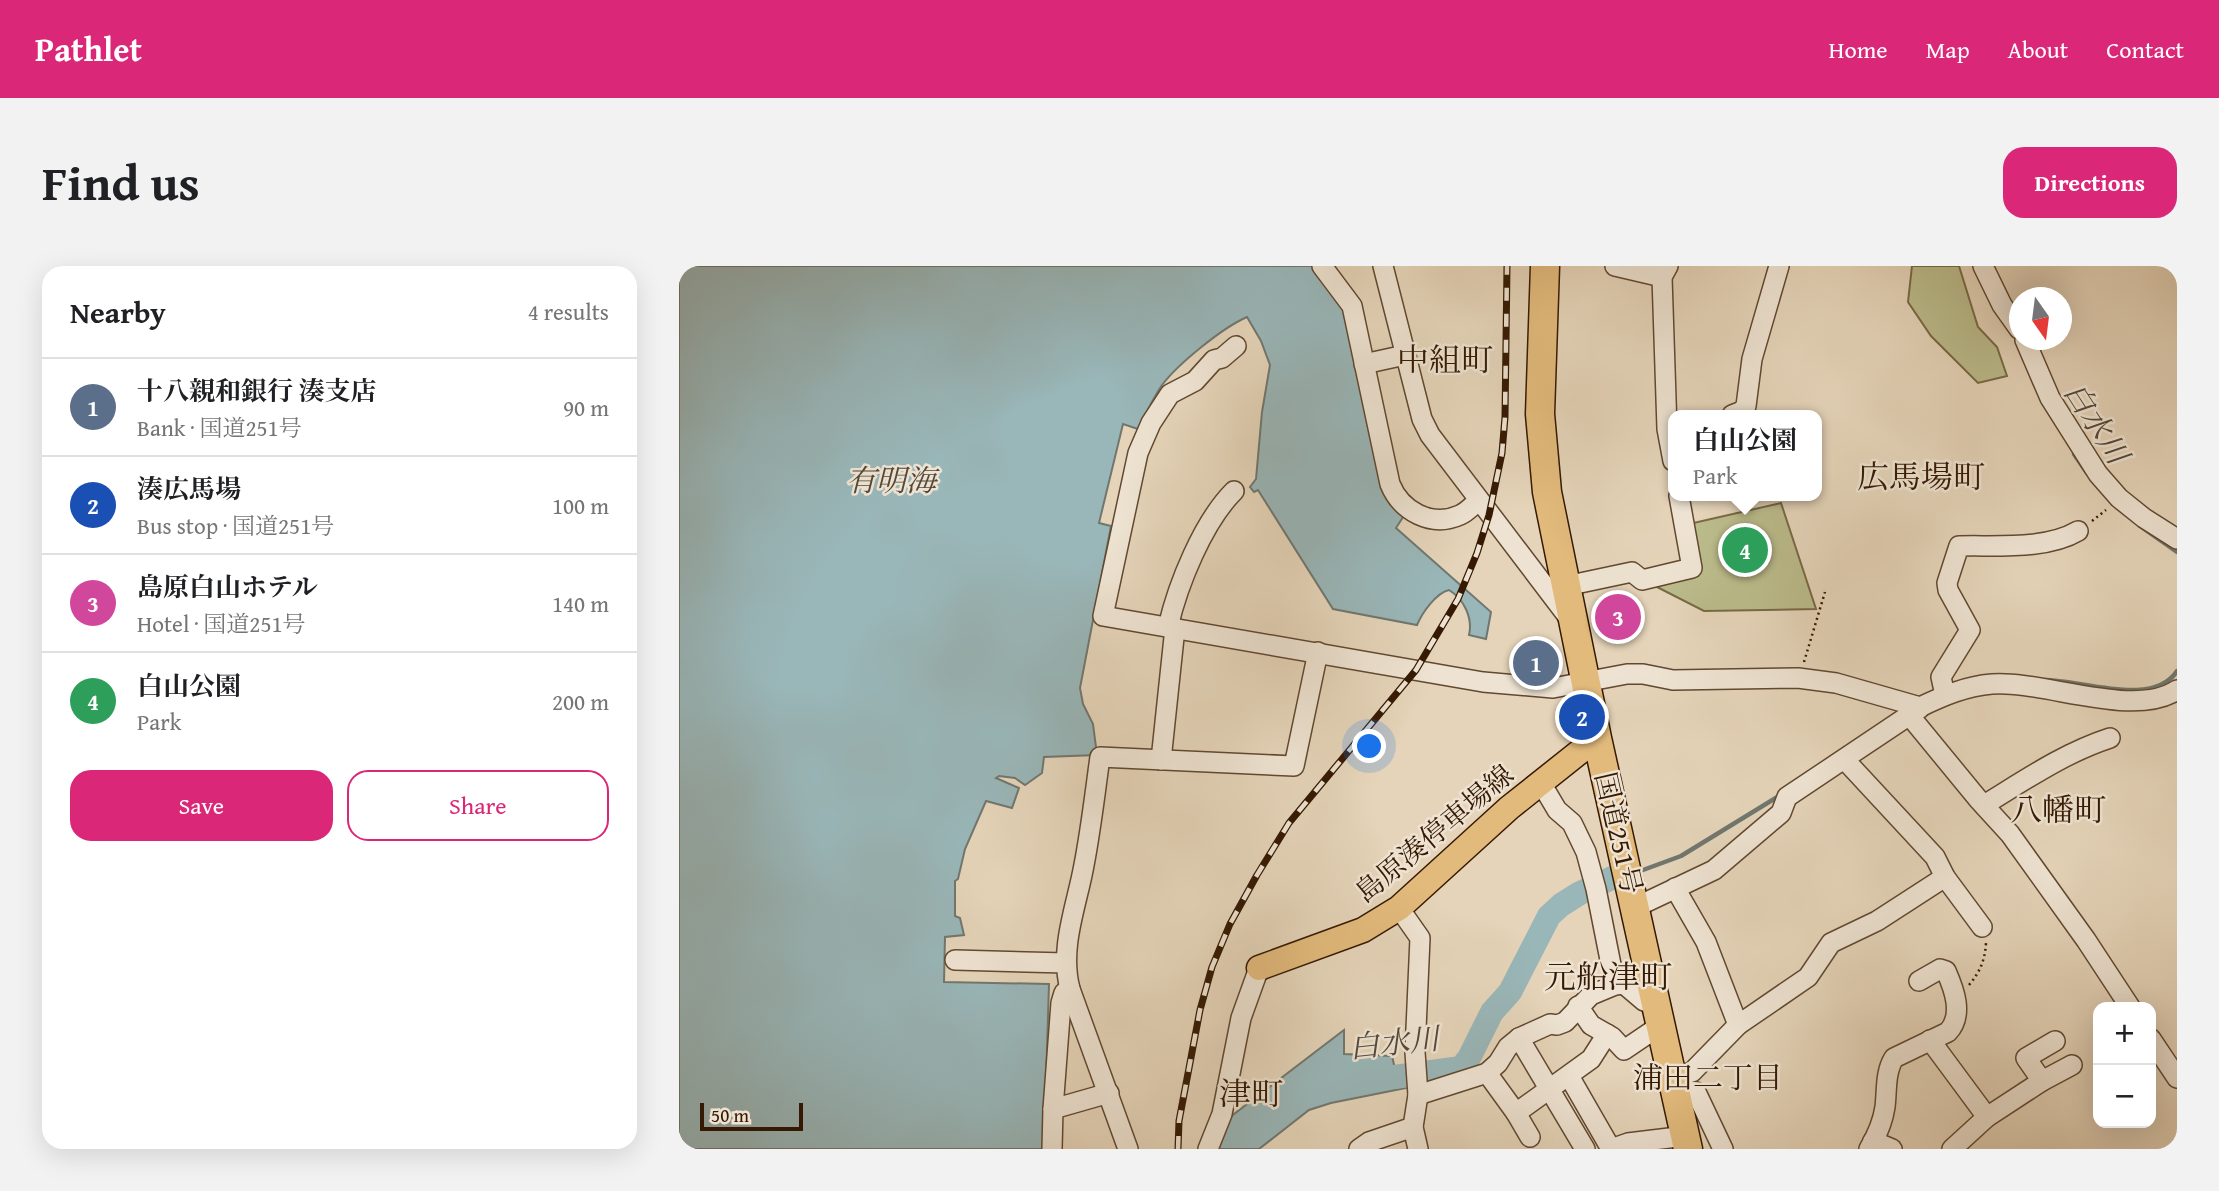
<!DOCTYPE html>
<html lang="en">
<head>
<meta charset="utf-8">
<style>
  :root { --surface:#fff; --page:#f2f2f2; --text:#202124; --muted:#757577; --line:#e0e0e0; --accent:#db2777 }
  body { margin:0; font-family:"Gentium Book Plus","Noto Serif JP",serif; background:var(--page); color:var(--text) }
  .controls { position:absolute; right:21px; bottom:21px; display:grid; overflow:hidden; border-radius:14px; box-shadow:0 7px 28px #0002 }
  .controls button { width:63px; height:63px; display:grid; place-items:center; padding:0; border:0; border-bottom:2px solid var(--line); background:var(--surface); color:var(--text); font:35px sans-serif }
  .compass { position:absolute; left:1330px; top:21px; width:63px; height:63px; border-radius:50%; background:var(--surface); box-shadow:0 7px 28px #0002; rotate:166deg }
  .scale { position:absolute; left:21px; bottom:18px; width:103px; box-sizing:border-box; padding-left:7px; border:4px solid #351902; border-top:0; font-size:19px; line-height:24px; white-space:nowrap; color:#351902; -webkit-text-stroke:5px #eee3d2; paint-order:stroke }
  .you { position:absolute; left:691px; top:481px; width:24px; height:24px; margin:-18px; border:5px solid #fff; border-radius:50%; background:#1a73e8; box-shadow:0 0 0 10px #1a73e833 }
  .badge { display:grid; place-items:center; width:46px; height:46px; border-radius:50%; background:var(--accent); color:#fff; font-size:23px; font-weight:700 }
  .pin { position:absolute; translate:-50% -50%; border:4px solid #fff; box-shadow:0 2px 7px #0006 }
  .popup { position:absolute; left:989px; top:144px; width:154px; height:91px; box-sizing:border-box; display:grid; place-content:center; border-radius:14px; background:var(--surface); filter:drop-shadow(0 2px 5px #0005); font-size:23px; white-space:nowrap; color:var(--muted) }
  .popup b { font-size:26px; color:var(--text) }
  .popup::after { content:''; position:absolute; left:50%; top:100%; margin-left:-14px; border:14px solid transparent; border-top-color:var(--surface) }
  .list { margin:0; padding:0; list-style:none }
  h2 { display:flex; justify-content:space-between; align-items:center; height:91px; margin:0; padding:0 28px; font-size:30px }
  h2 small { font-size:23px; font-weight:400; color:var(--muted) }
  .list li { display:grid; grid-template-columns:46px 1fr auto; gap:21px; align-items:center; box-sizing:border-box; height:98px; padding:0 28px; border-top:2px solid var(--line) }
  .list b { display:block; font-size:26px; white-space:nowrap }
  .list p { margin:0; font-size:23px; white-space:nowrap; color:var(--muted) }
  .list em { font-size:23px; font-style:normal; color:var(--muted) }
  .actions { display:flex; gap:14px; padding:21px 28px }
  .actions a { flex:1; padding:16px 0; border:2px solid var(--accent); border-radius:21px; text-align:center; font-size:24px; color:var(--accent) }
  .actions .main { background:var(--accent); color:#fff }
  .map { position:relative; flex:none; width:1498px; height:883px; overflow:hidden; border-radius:21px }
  header { display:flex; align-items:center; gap:42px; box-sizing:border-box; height:98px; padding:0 35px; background:var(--accent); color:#fff }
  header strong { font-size:33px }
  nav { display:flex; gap:38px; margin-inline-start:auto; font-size:24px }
  .intro { display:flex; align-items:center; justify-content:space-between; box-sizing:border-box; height:168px; padding:0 42px }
  h1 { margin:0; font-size:49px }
  .button { padding:18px 32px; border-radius:21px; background:var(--accent); color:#fff; font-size:24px; font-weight:700 }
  main { display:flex; gap:42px; padding:0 42px }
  aside { flex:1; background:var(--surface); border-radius:21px; box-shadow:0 7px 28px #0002 }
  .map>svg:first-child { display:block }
  .green { fill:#bbbb8b; stroke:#786a46; stroke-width:2 }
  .water { fill:#99b6b8; stroke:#71776f; stroke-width:2 }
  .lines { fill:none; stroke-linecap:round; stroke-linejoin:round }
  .stream { stroke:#71776f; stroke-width:4.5 }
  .river { stroke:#99b6b8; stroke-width:24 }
  .minor-casing { stroke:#614830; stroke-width:22 }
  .major-casing { stroke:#351902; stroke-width:27 }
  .highway-casing { stroke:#351902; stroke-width:31 }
  .path { stroke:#351902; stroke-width:2.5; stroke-dasharray:2 3.5; stroke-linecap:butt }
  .minor { stroke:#eee3d2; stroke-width:19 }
  .major { stroke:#e2ba7c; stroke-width:24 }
  .highway { stroke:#e2ba7c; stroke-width:28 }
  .rail-casing { stroke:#351902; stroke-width:7 }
  .rail { stroke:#eee3d2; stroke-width:4.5; stroke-dasharray:13; stroke-linecap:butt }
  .labels { text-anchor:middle; stroke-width:5; stroke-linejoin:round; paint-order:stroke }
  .street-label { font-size:28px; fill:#351902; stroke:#eee3d2 }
  .water-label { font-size:30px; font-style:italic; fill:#534839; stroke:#eee3d2 }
  .neighbourhood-label { font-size:30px; fill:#351902; stroke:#eee3d2 }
  .quarter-label { font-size:32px; fill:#351902; stroke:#eee3d2 }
</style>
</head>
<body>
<header>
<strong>Pathlet</strong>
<nav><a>Home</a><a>Map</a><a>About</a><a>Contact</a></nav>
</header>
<div class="intro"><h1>Find us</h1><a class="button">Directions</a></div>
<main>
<aside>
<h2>Nearby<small>4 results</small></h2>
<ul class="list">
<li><span class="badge" style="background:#5c6f8a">1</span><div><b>十八親和銀行 湊支店</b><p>Bank · 国道251号</p></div><em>90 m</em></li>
<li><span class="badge" style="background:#1a4fb4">2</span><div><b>湊広馬場</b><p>Bus stop · 国道251号</p></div><em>100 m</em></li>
<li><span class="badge" style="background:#d1479c">3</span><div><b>島原白山ホテル</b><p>Hotel · 国道251号</p></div><em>140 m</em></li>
<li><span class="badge" style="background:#2e9e5b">4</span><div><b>白山公園</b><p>Park</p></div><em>200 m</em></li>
</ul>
<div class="actions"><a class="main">Save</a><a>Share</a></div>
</aside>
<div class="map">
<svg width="1498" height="883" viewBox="0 0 1498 883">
  <rect width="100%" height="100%" fill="#e5d4b9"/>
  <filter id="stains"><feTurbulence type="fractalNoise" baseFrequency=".00286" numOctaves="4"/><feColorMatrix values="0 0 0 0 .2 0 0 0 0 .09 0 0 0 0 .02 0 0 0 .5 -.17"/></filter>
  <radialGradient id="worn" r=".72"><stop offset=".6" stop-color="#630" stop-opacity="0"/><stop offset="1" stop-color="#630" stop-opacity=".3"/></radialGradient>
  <g class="green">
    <polygon points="1233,0 1280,0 1299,61 1318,81 1328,110 1299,117 1252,70 1229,36"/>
    <polygon points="1102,237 1137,343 1025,345 976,320 1019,310 1010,258"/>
  </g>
  <g class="water">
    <path d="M 0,0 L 635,0 L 670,37 L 726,248 L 717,262 L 812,346 L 807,373 L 790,369 C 794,352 785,333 770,324 C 757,327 743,347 738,359 L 654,343 L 579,224 L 575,226 L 571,221 L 577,213 L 583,146 L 591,99 L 582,75 L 568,51 C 543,62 499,98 483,119 C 474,132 467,148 459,163 L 444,158 L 420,257 L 432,260 L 401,422 L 404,438 L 414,458 L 418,489 L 365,491 L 363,507 L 346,519 L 336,512 L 320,510 L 317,512 L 340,522 L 333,542 L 307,535 L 286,583 L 279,613 L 276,615 L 276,650 L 281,652 L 285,669 L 266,671 L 265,716 L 370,718 L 365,883 L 0,883 Z"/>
    <polygon points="665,764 665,788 713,790 716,803 727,801 728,805 732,805 734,817 726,818 727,822 652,837 630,844 580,883 533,883 546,855"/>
  </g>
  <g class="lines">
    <g class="stream">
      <polyline points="1395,188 1408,207"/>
      <polyline points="1461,260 1498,286"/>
      <path d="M 1366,414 C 1403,414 1474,442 1498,405"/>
      <polyline points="964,604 1002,590 1100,530"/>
    </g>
    <polyline class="river" points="715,811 782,802 790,792 813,746 831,726 870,650 882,639 901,627 935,611"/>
    <defs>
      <g id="minor">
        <path d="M 643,0 L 673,40 L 711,218 C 722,245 752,262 781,249 C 788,246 793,240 799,235"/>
        <polyline points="704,0 743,153 751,169 890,352"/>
        <polyline points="936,0 983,11"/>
        <polyline points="989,0 983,11 988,163 994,195"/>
        <polyline points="1304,0 1323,39 1340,63"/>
        <polyline points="1346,74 1371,132 1419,208 1440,232 1465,252 1498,273"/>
        <path d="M 557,80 L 543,92 L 535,94 L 516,115 L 491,128 L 472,157 L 459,187 L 424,350 L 804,416 L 874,422 L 948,408 L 964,408 L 994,414 L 1119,412 L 1157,417 L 1241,441 C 1264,430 1287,420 1313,418 C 1364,414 1455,453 1498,424"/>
        <polyline points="685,98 726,89"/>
        <polyline points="1053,149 1063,145 1067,140 1073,93 1100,0"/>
        <polyline points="887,320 953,306 963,314 1013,302 1000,230"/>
        <path d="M 489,361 C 499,318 524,256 555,225"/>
        <path d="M 1266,429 L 1262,411 L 1291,364 L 1269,324 L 1268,317 L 1280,280 C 1317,279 1367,284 1399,265"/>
        <polyline points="1230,449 1299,533 1331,568 1407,674 1451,741"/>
        <polyline points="482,494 496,362"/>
        <polyline points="1166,494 1256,591 1266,611 1303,661"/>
        <polyline points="862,517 878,544 893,557 907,586 917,623 936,719"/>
        <path d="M 1305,539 C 1346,514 1385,487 1431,472"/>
        <polyline points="996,622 1027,676 1059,759"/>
        <polyline points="957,641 1035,604 1102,547 1108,531 1241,442"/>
        <polyline points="720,642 741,672 736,786 739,829 734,861 739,883"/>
        <polyline points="276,694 387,697"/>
        <polyline points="899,740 912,759 933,771 945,784 982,759"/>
        <polyline points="840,772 906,883"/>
        <polyline points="1472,773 1498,812"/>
        <polyline points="1251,774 1308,851"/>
        <polyline points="808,807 837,847"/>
        <polyline points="890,810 932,883"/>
        <polyline points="993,812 1013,806 1059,759 1129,711 1152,677 1198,655 1266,611"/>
        <polyline points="1363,815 1393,799"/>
        <polyline points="995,823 1017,826 1044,883"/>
        <polyline points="739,829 808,807 819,797 829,781 840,772 871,758 878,759 886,756 912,729 936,719 945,718 965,735 978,739"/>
        <polyline points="374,843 382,737 385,727 391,723"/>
        <polyline points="851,871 837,847 912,793 928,768"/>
        <polyline points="1194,875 1213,883"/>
        <polyline points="373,883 374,843 430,827"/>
        <path d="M 449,883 L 391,723 C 380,681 398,639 405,599 C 412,563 416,527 421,491 L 615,500 L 639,386"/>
        <polyline points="529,883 543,848 562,752 580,702"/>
        <polyline points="680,883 690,876 734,861"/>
        <polyline points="932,883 949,877 1007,870"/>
        <path d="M 1190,883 C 1197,871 1204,855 1206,841 C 1208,825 1206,806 1215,792 L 1269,766 C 1285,749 1275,723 1267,705 L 1261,703 L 1240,715"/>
        <polyline points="1273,883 1308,851 1363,815 1347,792 1376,775"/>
      </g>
      <polyline id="major" points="580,702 684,664 720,642 830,542 918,472"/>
      <polyline id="highway" points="866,0 861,148 868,226 918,472 1009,883"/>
    </defs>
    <use href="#minor" class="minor-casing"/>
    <use href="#major" class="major-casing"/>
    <use href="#highway" class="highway-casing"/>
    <g class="path">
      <polyline points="1413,255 1427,244"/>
      <polyline points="1125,396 1146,326"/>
      <path d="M 1290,719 C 1301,706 1306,694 1307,677"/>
    </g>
    <use href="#minor" class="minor"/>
    <use href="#major" class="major"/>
    <use href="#highway" class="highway"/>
    <defs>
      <polyline id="rail" points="499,883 500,855 521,744 533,701 551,658 578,609 610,557 737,404 779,333 798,287 810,249 823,187 826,151 828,0"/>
    </defs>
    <use href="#rail" class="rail-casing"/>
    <use href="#rail" class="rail"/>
  </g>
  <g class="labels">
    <g class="street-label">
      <text transform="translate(755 567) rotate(-40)" y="10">島原湊停車場線</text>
      <text transform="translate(940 567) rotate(77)" y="10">国道251号</text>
    </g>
    <g class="water-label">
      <text transform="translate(1417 157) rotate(57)" y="10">白水川</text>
      <text x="212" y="225">有明海</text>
      <text transform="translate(715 777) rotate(-6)" y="10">白水川</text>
    </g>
    <g class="neighbourhood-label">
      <text x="1029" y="822">浦田二丁目</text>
    </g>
    <g class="quarter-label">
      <text x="766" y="105">中組町</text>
      <text x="1242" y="222">広馬場町</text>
      <text x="1379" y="555">八幡町</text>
      <text x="929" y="722">元船津町</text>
      <text x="572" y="839">津町</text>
    </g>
  </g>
  <rect width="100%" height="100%" filter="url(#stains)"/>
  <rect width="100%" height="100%" fill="url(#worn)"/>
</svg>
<div class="controls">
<button>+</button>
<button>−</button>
</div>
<svg class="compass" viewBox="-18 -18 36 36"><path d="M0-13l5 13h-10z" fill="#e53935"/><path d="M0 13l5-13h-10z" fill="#757577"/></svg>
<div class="scale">50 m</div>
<div class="you"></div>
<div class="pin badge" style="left:857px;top:397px;background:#5c6f8a">1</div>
<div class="pin badge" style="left:903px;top:451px;background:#1a4fb4">2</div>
<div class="pin badge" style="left:939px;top:351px;background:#d1479c">3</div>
<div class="pin badge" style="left:1066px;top:284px;background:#2e9e5b">4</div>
<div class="popup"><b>白山公園</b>Park</div>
</div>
</main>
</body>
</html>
